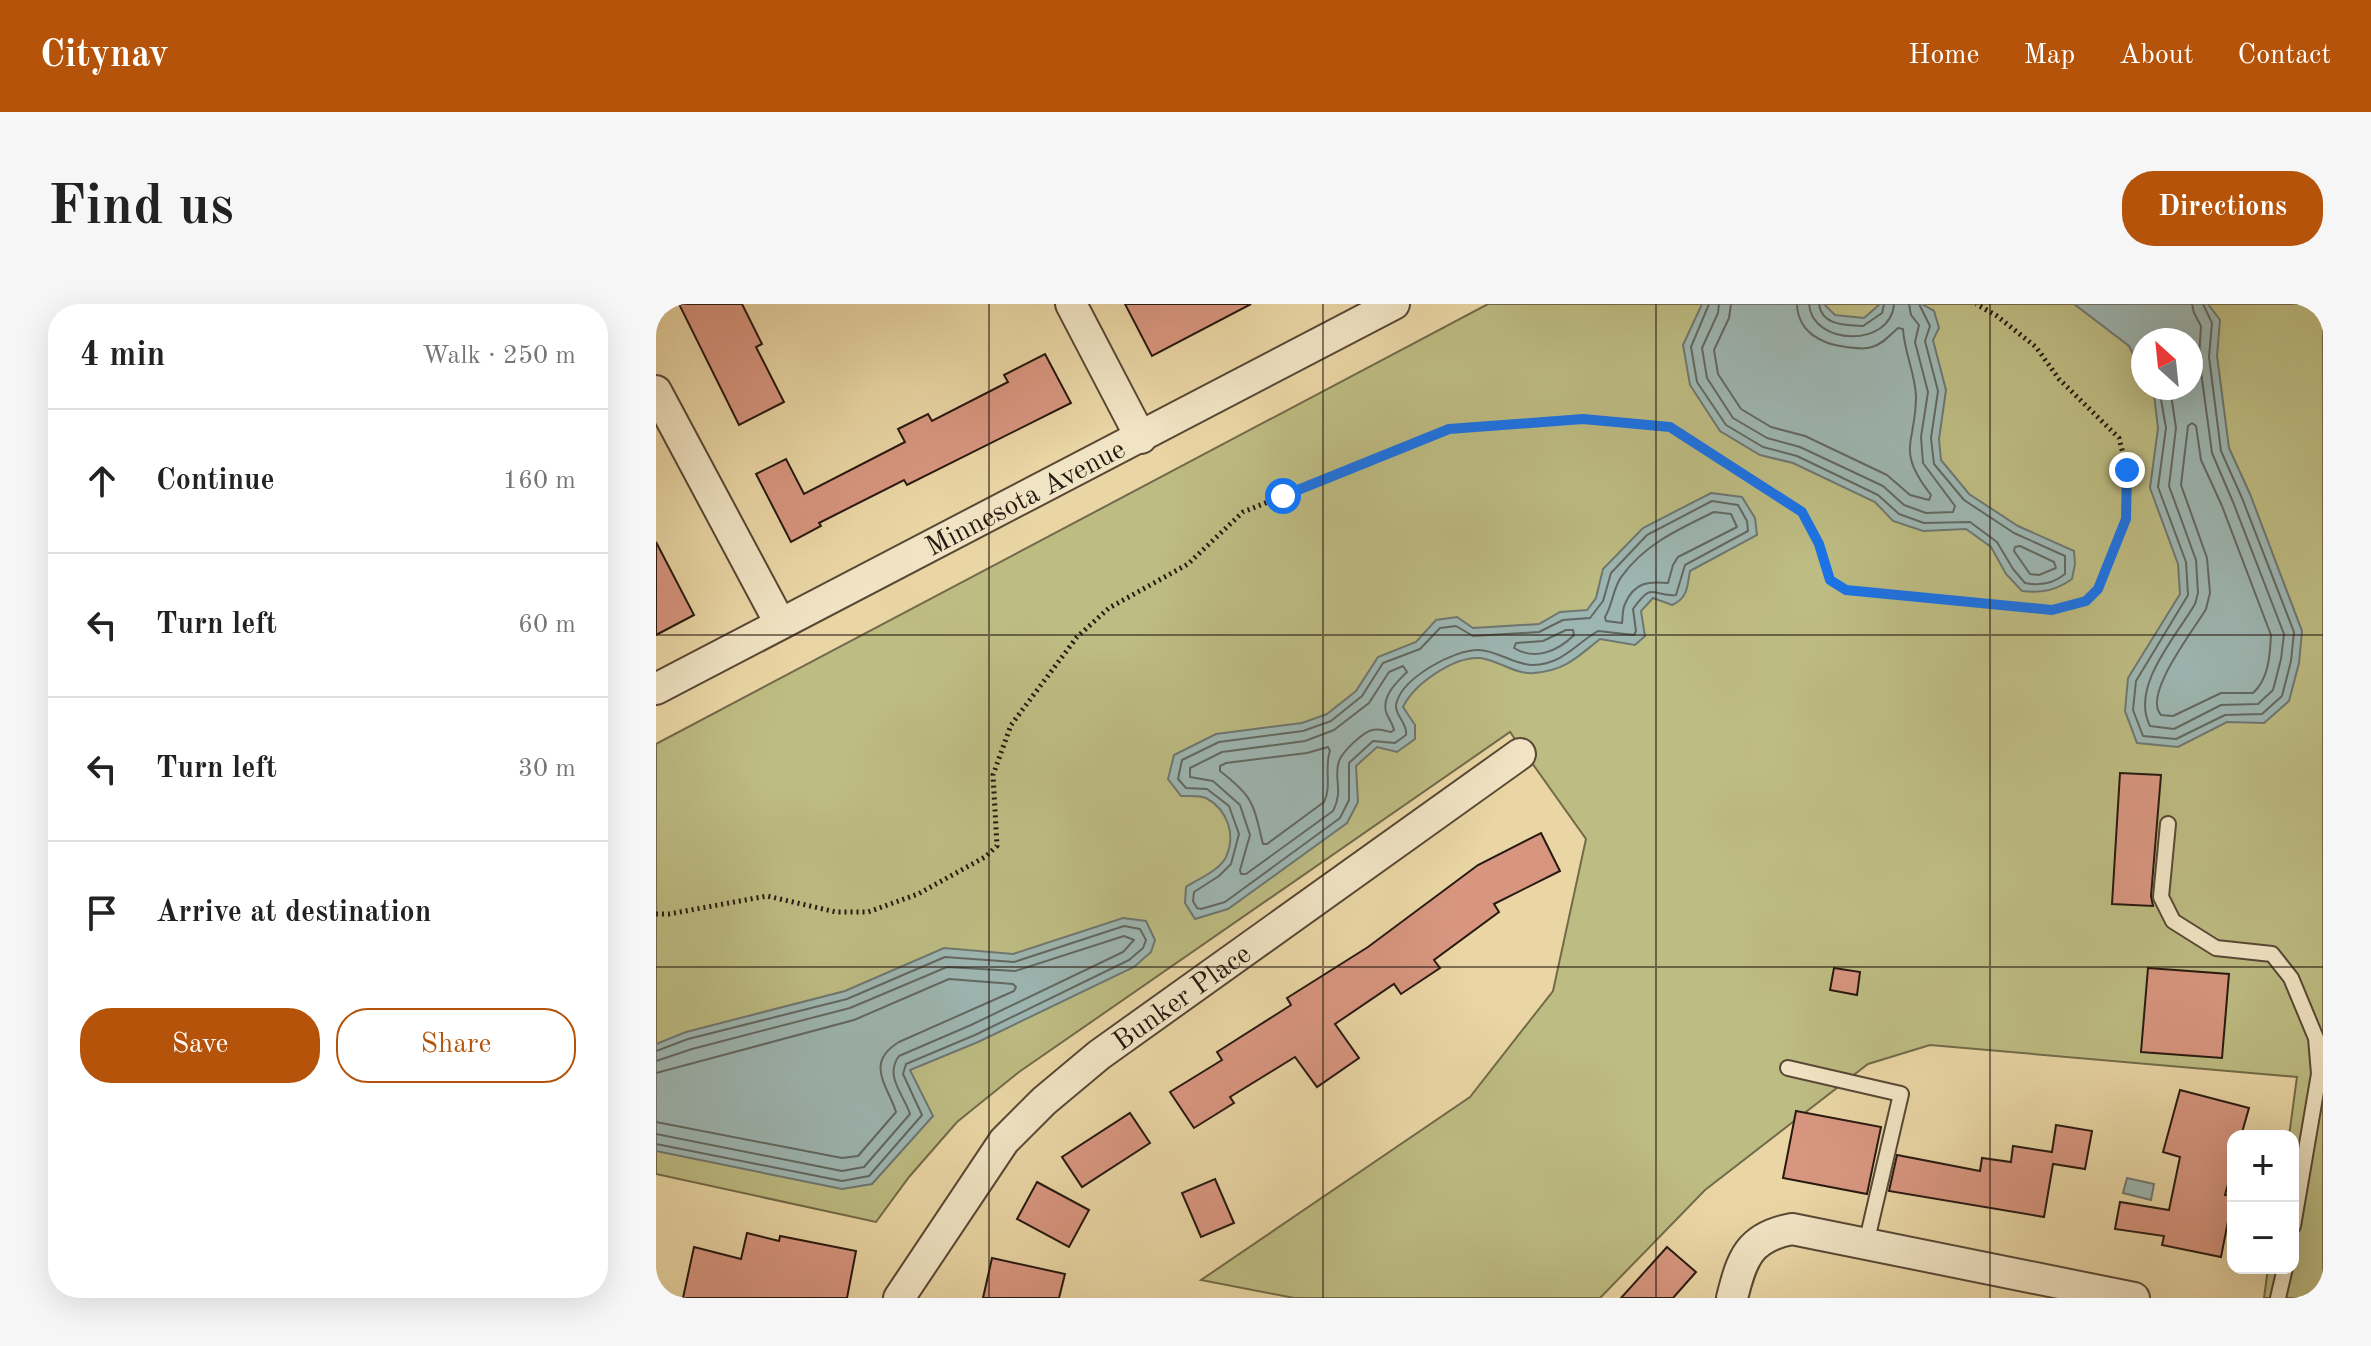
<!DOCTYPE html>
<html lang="en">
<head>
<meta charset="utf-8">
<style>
  :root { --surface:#fff; --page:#f6f6f6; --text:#222; --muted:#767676; --line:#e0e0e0; --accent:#b45309 }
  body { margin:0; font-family:"Old Standard TT",serif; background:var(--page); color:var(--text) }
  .controls { position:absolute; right:24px; bottom:24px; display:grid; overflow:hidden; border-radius:16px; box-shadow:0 8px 32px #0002 }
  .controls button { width:72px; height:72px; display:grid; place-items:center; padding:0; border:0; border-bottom:2px solid var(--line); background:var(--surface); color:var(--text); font:40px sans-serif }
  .compass { position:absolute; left:1475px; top:24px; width:72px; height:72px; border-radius:50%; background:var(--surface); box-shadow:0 8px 32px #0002; rotate:333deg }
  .stop { position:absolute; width:24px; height:24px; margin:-18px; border:6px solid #1a73e8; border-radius:50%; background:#fff }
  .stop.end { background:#1a73e8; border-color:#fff; box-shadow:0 2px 8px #0008 }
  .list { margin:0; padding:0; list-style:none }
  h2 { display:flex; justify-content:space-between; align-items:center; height:104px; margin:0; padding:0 32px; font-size:34px }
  h2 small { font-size:26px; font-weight:400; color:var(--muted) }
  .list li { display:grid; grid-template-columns:52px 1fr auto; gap:24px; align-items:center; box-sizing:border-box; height:144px; padding:0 32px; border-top:2px solid var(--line) }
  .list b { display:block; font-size:30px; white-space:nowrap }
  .list em { font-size:26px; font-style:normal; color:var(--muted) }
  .actions { display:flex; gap:16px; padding:24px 32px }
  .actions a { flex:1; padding:18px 0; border:2px solid var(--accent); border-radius:32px; text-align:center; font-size:28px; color:var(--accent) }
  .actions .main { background:var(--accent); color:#fff }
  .icon { flex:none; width:44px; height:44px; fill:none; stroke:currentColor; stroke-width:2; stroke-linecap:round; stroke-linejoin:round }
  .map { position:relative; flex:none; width:1667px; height:994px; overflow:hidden; border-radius:32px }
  header { display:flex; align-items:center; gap:48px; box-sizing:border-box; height:112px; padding:0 40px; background:var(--accent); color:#fff }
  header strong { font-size:38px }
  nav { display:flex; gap:44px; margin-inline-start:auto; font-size:28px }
  .intro { display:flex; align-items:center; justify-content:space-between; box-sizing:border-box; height:192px; padding:0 48px }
  h1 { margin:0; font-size:56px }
  .button { padding:20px 36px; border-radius:32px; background:var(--accent); color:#fff; font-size:28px; font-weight:700 }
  main { display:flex; gap:48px; padding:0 48px }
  aside { flex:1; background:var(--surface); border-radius:32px; box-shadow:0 8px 32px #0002 }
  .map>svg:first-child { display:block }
  .grass { fill:#bdbc82; stroke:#726a49; stroke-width:2; fill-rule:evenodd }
  .water { fill:#9db6b2; stroke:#6e7771; stroke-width:2 }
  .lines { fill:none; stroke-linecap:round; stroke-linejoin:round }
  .shore { stroke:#626861; stroke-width:2 }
  .building { fill:#d89680; stroke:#271910; stroke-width:2 }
  .lane-casing { stroke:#584835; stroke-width:18 }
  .street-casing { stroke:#584835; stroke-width:34 }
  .path { stroke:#271910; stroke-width:5; stroke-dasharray:2 4; stroke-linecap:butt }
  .lane { stroke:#f1e4c4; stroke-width:14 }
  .street { stroke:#f1e4c4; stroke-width:30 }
  .route { stroke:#1a73e8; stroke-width:10 }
  .grid { fill:none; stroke:#271910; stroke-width:2; stroke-opacity:0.55 }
  .labels { text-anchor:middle; stroke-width:8; stroke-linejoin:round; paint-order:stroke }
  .street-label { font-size:28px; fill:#271910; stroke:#f1e4c4 }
</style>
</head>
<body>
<header>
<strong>Citynav</strong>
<nav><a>Home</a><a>Map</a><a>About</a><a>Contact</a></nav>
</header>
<div class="intro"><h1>Find us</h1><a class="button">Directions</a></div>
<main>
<aside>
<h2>4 min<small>Walk · 250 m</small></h2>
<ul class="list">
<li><svg class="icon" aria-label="ahead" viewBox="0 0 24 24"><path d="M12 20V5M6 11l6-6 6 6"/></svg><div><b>Continue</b></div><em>160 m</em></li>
<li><svg class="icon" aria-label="left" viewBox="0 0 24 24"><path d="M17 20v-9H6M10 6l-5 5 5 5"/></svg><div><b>Turn left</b></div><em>60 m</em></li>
<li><svg class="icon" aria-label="left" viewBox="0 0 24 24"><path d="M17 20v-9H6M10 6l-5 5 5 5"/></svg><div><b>Turn left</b></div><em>30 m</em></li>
<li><svg class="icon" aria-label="arrive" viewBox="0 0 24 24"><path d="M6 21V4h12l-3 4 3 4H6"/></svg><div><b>Arrive at destination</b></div></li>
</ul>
<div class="actions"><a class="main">Save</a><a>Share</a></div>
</aside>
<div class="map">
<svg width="1667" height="994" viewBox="0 0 1667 994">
  <rect width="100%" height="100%" fill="#ead6a5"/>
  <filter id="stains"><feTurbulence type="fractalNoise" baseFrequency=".0025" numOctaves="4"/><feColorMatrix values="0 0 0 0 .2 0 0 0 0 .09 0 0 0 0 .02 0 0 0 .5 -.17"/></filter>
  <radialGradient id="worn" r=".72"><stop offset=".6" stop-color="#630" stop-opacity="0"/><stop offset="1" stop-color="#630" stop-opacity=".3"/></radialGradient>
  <path class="grass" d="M 832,0 L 1667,0 L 1667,994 L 1608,994 L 1612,964 L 1637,964 L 1637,832 L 1633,832 L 1641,773 L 1274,741 L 1212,760 L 1049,886 L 944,994 L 638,994 L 545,976 L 814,793 L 897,687 L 930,535 L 854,428 L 363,768 L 301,818 L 253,873 L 220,918 L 0,870 L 0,440 ZM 1487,36 L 1535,36 L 1535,84 L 1487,84 Z"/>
  <g class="water">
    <path d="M 1046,0 L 1168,0 L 1179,11 L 1208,14 L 1224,0 L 1266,0 L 1278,7 L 1283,24 L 1277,36 L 1290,86 L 1283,135 L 1285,156 L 1313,190 L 1362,222 L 1418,247 L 1419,260 L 1416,275 C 1399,287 1386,289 1366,287 L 1350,270 L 1335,243 L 1310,225 L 1267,227 L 1237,217 L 1219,198 L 1137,159 L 1104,151 L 1064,127 L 1034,81 L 1027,41 Z"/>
    <polygon points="1418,0 1552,0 1564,16 1561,52 1573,144 1594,190 1646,327 1643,359 1633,397 1608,419 1571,418 1522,443 1481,439 1469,407 1472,374 1524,290 1522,260 1494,184 1502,124 1498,91 1494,84 1535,84 1535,36 1487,36 1487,70 1473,42"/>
    <path d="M 1055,189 L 1086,193 L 1099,214 L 1101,231 L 1034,267 C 1031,283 1032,294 1016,301 L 997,294 L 985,307 L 989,332 L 979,341 L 944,335 C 920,354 910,366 878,369 C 860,371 842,356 824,354 C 798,352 758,380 747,403 L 759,421 L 759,435 L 741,448 L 721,443 L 700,462 L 702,498 L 691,519 L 572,605 L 539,615 L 529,599 L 530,583 C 542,575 563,567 570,553 C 580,531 572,506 550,494 C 543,491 533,492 525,492 L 512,475 L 518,451 L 560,430 L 646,419 L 671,410 L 700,387 L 722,353 L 760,338 L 780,316 L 801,313 L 817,324 L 883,320 L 904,308 L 931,306 L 940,294 L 947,265 L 987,224 Z"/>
    <polygon points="467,614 490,617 499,636 495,648 478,663 322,738 254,766 277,812 216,880 186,885 0,847 0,740 30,728 189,687 288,644 357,650"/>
    <polygon points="1471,874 1498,880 1495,896 1467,889"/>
  </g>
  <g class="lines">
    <g class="shore">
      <path d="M 1053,0 L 1035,43 L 1041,78 L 1070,121 L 1107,143 L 1141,152 L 1222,191 L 1243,210 L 1268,219 L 1314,218 L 1341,238 L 1357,265 L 1369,279 C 1384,282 1397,280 1409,270 L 1409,252 L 1358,229 L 1308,196 L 1278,160 L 1275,134 L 1282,87 L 1269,37 L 1274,22 L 1263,0"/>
      <polyline points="1063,0 1062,9 1046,44 1051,74 1077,114 1111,134 1144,143 1227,182 1248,201 1270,209 1297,208 1299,202 1267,159 1265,133 1272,88 1259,38 1263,21 1255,11 1253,0"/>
      <path d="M 1075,0 L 1073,14 L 1058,46 L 1062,70 L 1085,105 L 1115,123 L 1149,132 L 1231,171 L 1254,191 L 1273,196 L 1275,191 C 1239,145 1260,140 1260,92 C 1259,69 1248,47 1247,25 L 1242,24 C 1234,31 1227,40 1216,43 C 1208,46 1199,44 1190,43 C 1165,40 1142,28 1141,0"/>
      <path d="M 1153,0 C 1156,42 1235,44 1238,0"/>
      <path d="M 1163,0 C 1166,22 1190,21 1207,22 L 1226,9 L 1228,0"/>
      <polyline points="1503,84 1510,124 1502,183 1530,258 1532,291 1480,377 1477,406 1487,432 1520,435 1569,411 1606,410 1626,392 1635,357 1638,328 1586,194 1565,147 1553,53 1556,19 1547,0"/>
      <path d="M 1514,84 L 1520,124 L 1513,182 L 1540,256 L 1542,289 L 1539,300 C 1519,334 1474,383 1494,422 L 1518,425 L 1565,401 L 1602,400 L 1617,386 L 1625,355 L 1628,330 L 1577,198 L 1556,149 L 1543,53 L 1545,22 L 1538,9 L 1536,0"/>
      <path d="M 1536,119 L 1540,122 L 1545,156 L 1566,202 L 1615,331 C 1614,350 1613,375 1597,389 L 1565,389 L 1517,412 L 1505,411 C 1486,391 1538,326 1550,305 L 1554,289 L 1551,254 L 1525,181 L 1532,122 Z"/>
      <path d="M 1056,197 L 1082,201 L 1091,217 L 1092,227 L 1029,261 L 1020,291 C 995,293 998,276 977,305 L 980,327 L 978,331 L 942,327 C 918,341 907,360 877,361 C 858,361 841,346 822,346 C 797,346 749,373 741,397 C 736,410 752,418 750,431 L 739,439 L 717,437 L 693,459 L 693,496 L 684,514 L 569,598 L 545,605 L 541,604 L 537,597 L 538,588 L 563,572 L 575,560 L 583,530 L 573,502 L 551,485 L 530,484 L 522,475 L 526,456 L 563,438 L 647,427 L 675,417 L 706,392 L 727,359 L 764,345 L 784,324 L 800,322 L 817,332 L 883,328 L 907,316 L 934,314 L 947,297 L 955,269 L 991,231 Z"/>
      <path d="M 1058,208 L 1075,210 L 1081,223 L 1022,253 L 1017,261 L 1012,279 C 993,277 978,278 969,300 C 966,306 967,313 966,319 L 950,317 L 949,313 C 957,300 957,283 966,272 C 989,240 1023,225 1058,208 Z"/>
      <polygon points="1364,242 1398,258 1400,264 1383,271 1374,270 1358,247 1359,243"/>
      <path d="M 910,326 L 917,326 L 918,331 C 902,347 879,357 858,344 L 860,339 L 887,337 Z"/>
      <path d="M 747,362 L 751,368 C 741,378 726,391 730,408 C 732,414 737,420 738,426 L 735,428 C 729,427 722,424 716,426 C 706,429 687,447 683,457 C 677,474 688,486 677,507 L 590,570 L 585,570 L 584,566 L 594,531 L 584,501 L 557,477 L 534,473 L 534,464 L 566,448 L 649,437 L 678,426 L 713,399 L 733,368 Z"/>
      <path d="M 672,443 L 674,447 C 668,463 676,483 668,498 L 611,540 L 607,540 C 597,500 599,494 564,467 L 564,462 L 570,459 L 651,449 Z"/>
      <polyline points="0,747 32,735 191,695 289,653 358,658 468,622 484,625 490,636 487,644 473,656 319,731 250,760 247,770 266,811 213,872 186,877 0,840"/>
      <path d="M 0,757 L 36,745 L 194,704 L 291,663 L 359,667 L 468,632 L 478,636 L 467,648 L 315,721 L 243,752 C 228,772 248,791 254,810 L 208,863 L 186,867 L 0,830"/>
      <path d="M 0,769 L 198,716 L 293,675 L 357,680 L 360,683 L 358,687 L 243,738 C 208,759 232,782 240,808 L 202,852 L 186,854 L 0,818"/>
    </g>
  </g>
  <g class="building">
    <polygon points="23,0 86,0 106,40 100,43 128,98 83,121"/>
    <polygon points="469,0 595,0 496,52"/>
    <polygon points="389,50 415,99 251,181 248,176 163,219 165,222 135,238 100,170 130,155 148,190 249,138 242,125 272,110 276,117 352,78 348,71"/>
    <polygon points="0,238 38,311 0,331"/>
    <polygon points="1464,469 1505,471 1495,592 1497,602 1456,600"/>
    <polygon points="885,529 904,567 838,600 843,608 778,656 784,664 745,690 738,680 679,720 703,754 661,783 639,753 574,793 578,799 538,824 514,788 566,756 561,748 635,701 631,694 712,643 822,561"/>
    <polygon points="1178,664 1204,668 1201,691 1174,686"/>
    <polygon points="1492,664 1573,670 1566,754 1485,748"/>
    <polygon points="1524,786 1593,804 1585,832 1577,832 1577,862 1569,891 1577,892 1565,953 1506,941 1508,932 1459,925 1464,898 1513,906 1524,853 1507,848"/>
    <polygon points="1140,807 1225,823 1211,890 1127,874"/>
    <polygon points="474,809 494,839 426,883 406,853"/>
    <polygon points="1400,821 1436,827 1429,865 1397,860 1388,913 1233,887 1241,851 1324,867 1326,854 1355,858 1357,842 1396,848"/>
    <polygon points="559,875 578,919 545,933 526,889"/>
    <polygon points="381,878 433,906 413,943 361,915"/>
    <polygon points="91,929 123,937 124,932 200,947 191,994 27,994 38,943 85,955"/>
    <polygon points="1011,943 1040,968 1017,994 965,994"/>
    <polygon points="336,954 409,970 403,994 327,994"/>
  </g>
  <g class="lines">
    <defs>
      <g id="lane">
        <polyline points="1512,520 1505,593 1517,617 1560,644 1616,650 1635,674 1660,734 1663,770 1637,922"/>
        <polyline points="1132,764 1245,790 1210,940"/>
        <polyline points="1622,994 1629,964"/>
      </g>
      <g id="street">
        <polyline points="415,0 485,134"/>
        <polyline points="0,87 124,319"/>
        <path id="s1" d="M 0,385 L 738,0"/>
        <path id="s2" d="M 243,994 L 348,837 L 388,797 L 443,751 L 864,450"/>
        <path d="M 1076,994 C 1086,954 1093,933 1136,925 L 1478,994"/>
      </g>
    </defs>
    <use href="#lane" class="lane-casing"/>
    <use href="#street" class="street-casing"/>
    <polyline class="path" points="0,610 13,610 111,592 180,608 212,608 262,590 329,553 341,542 337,471 355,421 421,333 453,304 532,260 587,208 793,125 927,115 1014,123 1146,208 1163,240 1174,276 1190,286 1396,306 1430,297 1442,285 1470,215 1471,166 1463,134 1403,75 1380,43 1341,12 1320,0"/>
    <use href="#lane" class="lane"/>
    <use href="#street" class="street"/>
  </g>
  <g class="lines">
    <polyline class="route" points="627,192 793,125 927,115 1014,123 1146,208 1163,240 1174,276 1190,286 1396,306 1430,297 1442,285 1470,215 1471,166"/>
  </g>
  <path class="grid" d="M 333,0 L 333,994M 667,0 L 667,994M 1000,0 L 1000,994M 1334,0 L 1334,994M 0,331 L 1667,331M 0,663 L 1667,663"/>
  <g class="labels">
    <g class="street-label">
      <text dy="10" stroke="none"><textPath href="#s1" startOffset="416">Minnesota Avenue</textPath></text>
      <text dy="10" stroke="none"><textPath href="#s2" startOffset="418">Bunker Place</textPath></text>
    </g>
  </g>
  <rect width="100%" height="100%" filter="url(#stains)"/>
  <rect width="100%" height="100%" fill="url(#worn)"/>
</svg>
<div class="controls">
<button>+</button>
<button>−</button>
</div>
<svg class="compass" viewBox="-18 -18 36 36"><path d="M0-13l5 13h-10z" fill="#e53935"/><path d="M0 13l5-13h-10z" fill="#767676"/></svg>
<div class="stop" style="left:627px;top:192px"></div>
<div class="stop end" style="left:1471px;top:166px"></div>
</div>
</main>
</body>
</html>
